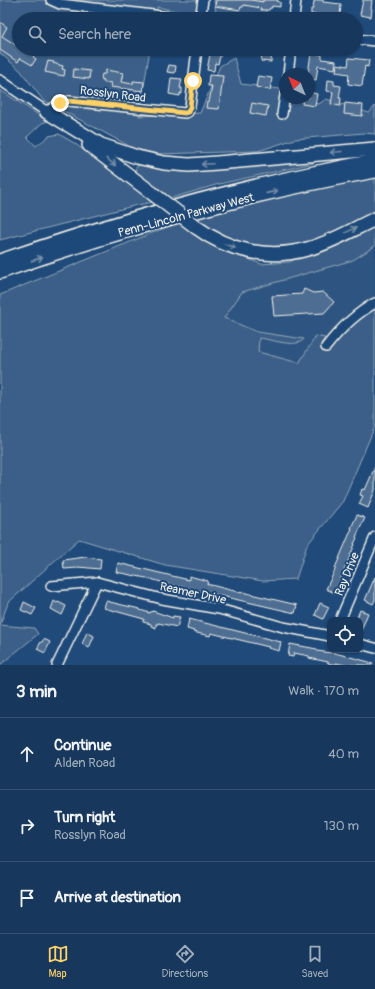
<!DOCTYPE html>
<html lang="en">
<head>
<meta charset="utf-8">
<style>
  :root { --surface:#17385c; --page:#244365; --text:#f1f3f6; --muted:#9eacbb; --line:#365272; --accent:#ffd166 }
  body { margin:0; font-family:Pangolin,sans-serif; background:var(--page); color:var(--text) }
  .controls { position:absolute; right:12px; bottom:12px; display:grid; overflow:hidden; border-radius:8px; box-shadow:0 1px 3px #0004 }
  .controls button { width:36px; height:36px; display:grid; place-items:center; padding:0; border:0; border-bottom:1px solid var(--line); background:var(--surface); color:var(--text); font:20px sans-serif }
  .compass { position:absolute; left:279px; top:68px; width:36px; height:36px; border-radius:50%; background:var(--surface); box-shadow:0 1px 3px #0004; rotate:317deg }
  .stop { position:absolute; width:12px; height:12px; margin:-9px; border:3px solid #ffd166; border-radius:50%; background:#fff }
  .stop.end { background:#ffd166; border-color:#fff; box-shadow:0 1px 4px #0008 }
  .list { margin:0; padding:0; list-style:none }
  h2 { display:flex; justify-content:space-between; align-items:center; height:52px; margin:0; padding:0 16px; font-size:17px }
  h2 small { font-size:13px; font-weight:400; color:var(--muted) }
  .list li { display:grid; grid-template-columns:26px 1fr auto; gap:12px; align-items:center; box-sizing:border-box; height:72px; padding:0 16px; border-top:1px solid var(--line) }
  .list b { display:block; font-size:15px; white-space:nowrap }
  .list p { margin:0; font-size:13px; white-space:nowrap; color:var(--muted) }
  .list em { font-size:13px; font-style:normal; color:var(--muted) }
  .icon { flex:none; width:22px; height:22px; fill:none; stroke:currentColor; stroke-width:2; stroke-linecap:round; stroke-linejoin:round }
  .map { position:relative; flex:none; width:375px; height:665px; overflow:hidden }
  .search { position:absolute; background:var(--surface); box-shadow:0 1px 3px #0004; left:12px; right:12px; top:12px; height:44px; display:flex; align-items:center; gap:10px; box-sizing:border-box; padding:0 14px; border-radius:22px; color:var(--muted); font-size:15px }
  .sheet { height:268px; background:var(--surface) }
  nav { display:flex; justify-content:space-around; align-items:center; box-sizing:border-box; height:56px; border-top:1px solid var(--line); background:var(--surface); font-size:11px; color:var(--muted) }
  nav a { display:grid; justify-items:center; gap:2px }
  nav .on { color:var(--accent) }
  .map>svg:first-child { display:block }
  .built { fill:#2d5581 }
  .green { fill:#3a5f88; stroke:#97a8b8 }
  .building { fill:#4d6e92; stroke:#f4f1e8 }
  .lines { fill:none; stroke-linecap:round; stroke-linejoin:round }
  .minor-casing { stroke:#f4f1e8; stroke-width:12 }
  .highway-casing { stroke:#f4f1e8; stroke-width:16 }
  .minor { stroke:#1f4a7a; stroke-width:9 }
  .highway { stroke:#1f4a7a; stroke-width:13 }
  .highway-bridge-casing { stroke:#f4f1e8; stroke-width:16; stroke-linecap:butt }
  .highway-bridge { stroke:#1f4a7a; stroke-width:13 }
  .oneway { stroke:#748da6 }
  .route { stroke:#ffd166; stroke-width:5 }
  .labels { text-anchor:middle; stroke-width:4; stroke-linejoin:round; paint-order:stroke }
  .street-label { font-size:12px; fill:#f4f1e8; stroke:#1f4a7a }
</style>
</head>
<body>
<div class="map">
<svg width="375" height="665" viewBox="0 0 375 665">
  <rect width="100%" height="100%" fill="#1f4a7a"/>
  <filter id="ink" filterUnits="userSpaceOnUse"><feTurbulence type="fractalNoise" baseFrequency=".025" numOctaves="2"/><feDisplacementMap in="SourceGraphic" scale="8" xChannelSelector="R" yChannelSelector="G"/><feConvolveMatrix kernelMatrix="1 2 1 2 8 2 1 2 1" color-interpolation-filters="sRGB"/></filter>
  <g filter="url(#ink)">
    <polygon class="built" points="375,246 375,299 348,315 314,356 296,376 197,345 241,292 353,260"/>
    <g class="green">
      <polygon points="0,0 198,0 195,15 157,7 155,19 19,19 19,49 150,49 139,116 200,113 220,66 234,58 241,84 280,89 288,99 319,104 326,99 369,113 375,106 375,134 364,133 295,139 258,151 156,154 133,148 43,100 20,70 0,53"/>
      <polygon points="214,0 266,0 266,19 216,13"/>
      <polygon points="0,90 48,121 42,123 27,137 36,146 49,136 59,134 74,143 129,183 154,202 137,205 0,240"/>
      <polygon points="316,157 314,163 219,184 168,199 136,175 135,170 137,166 144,164"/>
      <path d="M 375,178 L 375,214 L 314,242 L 275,249 L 248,246 L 227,239 L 195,220 C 223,210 252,204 281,197 C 313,190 344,183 375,178 Z"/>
      <path d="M 179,222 L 214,245 L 261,264 L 289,262 L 375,225 L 375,246 L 353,260 L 242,292 L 224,318 L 257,332 L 304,339 C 296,349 271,339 259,338 L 258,352 L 299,363 L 316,336 L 325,338 L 321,344 L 333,346 L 356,321 L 375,309 L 375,426 L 343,501 L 307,545 L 296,579 L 263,581 L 165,565 L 79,539 L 42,572 L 8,603 L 0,625 L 34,628 L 38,634 L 0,665 L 0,295 Z"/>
    </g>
    <g class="building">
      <polygon points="216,0 251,0 263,2 263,0 278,0 277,1 280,2 280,7 272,6 272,8 270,8 269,10 261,10 261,8 244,5 243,7 241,7 240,10 215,6"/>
      <polygon points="316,0 323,0 323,2 341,4 340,19 327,18 327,17 311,14 311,9 313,9 314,1 316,1"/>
      <polygon points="363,0 372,0 371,9 372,9 371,17 360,15"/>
      <polygon points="0,22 7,27 2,36 19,47 19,49 27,49 35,54 33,57 36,59 32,65 20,58 18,62 0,50"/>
      <polygon points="211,49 222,49 218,64 215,63 214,71 207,70"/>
      <polygon points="266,50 272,50 271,62 261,61 262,54 266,54"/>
      <polygon points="311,53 322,55 322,59 336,61 335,69 318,66 316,80 309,79 309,74 308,74"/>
      <polygon points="349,58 369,60 368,67 365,66 362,86 348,84 349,74 336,72 337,64 348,66"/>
      <polygon points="48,61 54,62 53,63 63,66 62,69 65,70 64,76 45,72"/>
      <polygon points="169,65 176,66 175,73 167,72"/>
      <polygon points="74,69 90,71 89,79 73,77"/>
      <polygon points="106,70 123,73 121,82 133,84 133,81 144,82 143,91 110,87 111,83 103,82 104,80 101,79 102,74 105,74"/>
      <polygon points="209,75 223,76 219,109 206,108 207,102 209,102 212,86 208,86"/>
      <polygon points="258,76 272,78 270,90 256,87"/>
      <polygon points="171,78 182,79 180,88 182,88 182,94 180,93 180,96 169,94"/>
      <polygon points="328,80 334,81 334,85 341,86 339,98 341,98 340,106 331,104 333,92 327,91"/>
      <polygon points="309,92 317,94 315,106 302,104 303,98 309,98"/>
      <polygon points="252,103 268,106 266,116 250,113"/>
      <polygon points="345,103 363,105 362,116 344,114"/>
      <polygon points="304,289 313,293 323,292 334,302 324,313 274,316 272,296 302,294"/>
      <polygon points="375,467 375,490 368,508 359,504 363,496 360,495 362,489 365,490"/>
      <polygon points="357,515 365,518 356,537 357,538 354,544 355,544 335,593 326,589 336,568 335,568 352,528 351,528"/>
      <polygon points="85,557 101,559 100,569 78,567 78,568 64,569 63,560"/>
      <polygon points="118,563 189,580 189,576 208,581 207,584 242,593 242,592 297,605 295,613 191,589 171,585 151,579 116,572"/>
      <polygon points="375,577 375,600 373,604 365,600"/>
      <polygon points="54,601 57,603 58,602 66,606 62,615 51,609"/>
      <polygon points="106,601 118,604 140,609 140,610 150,613 150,612 152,612 153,611 173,618 173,616 180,617 177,627 158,623 158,624 156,624 156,628 151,626 151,624 143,622 144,619 104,608"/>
      <polygon points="24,602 36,608 32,615 21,610"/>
      <polygon points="320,603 329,607 323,619 315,615"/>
      <polygon points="360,610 368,613 360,633 360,620 356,620"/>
      <polygon points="189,619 281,642 279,651 268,648 269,647 211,633 210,636 193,632 194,631 187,629"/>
      <polygon points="87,632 94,636 89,648 82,644"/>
      <polygon points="44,639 50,642 45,653 37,649 41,642 42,642"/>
      <polygon points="290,644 317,649 317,651 331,653 331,652 373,663 372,665 345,665 336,663 335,665 328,663 328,662 309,658 309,656 294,653 293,657 288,656"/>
    </g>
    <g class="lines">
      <defs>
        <g id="minor">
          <polyline points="51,0 60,4 187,19"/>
          <polyline points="200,19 203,0"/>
          <polyline points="294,19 296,0"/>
          <polyline points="356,39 375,41"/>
          <polyline points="288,74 291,49"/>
          <polyline points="0,80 47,112 60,103 69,101 185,113 188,112 190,107 197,49"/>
          <polyline points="282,114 285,95"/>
          <path d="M 326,347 C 340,329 355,314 375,303"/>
          <polyline points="51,586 97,582 162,599 219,609 283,627 330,636"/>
          <polyline points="340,620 375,537"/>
          <polyline points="360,644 375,648"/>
          <polyline points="57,665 97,582"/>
        </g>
        <g id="highway">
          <polyline points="47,112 101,145 137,157 164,163 189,165 217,163 375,149"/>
          <polyline points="89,145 152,193"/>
          <path d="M 196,227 C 228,251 269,260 307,249 C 331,243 353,229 375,219"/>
          <path d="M 0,261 C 123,219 247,184 375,161"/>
          <path d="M 0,272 C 122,229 247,194 375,171"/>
        </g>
      </defs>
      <use href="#minor" class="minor-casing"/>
      <use href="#highway" class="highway-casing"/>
      <use href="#minor" class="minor"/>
      <use href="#highway" class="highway"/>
      <defs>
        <polyline id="highway-bridge" points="152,193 196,227"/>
      </defs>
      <use href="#highway-bridge" class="highway-bridge-casing"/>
      <use href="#highway-bridge" class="highway-bridge"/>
    </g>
    <defs><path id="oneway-shaft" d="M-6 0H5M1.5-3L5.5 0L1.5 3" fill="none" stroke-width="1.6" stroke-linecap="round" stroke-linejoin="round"/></defs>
    <g class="oneway">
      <use href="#oneway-shaft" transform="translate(336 152) rotate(175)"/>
      <use href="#oneway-shaft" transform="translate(111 162) rotate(38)"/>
      <use href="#oneway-shaft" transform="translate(207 164) rotate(177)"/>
      <use href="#oneway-shaft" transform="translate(272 192) rotate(-13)"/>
      <use href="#oneway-shaft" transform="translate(351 230) rotate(-26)"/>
      <use href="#oneway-shaft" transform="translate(230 246) rotate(19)"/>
      <use href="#oneway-shaft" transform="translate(37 259) rotate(-19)"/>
    </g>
  </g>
  <g class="lines" filter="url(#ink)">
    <polyline class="route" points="60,103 69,101 185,113 188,112 190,107 193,81"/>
  </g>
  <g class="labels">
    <g class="street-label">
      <text transform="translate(113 94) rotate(7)" y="4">Rosslyn Road</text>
      <text transform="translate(186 215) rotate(-15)" y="4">Penn-Lincoln Parkway West</text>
      <text transform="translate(347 574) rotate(-68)" y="4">Ray Drive</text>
      <text transform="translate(193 593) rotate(12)" y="4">Reamer Drive</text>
    </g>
  </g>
</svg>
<div class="controls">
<button><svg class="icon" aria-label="locate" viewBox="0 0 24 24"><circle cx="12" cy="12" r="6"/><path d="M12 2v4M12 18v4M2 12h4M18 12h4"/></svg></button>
</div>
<svg class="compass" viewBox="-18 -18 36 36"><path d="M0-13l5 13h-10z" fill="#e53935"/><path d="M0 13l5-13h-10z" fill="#9eacbb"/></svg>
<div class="stop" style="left:193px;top:81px"></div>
<div class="stop end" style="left:60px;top:103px"></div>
<div class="search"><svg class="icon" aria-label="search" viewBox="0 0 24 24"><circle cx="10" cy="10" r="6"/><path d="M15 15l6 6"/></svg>Search here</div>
</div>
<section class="sheet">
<h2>3 min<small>Walk · 170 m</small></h2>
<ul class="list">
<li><svg class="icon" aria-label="ahead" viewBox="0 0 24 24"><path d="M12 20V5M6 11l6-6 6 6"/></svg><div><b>Continue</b><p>Alden Road</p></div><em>40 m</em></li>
<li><svg class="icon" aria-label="right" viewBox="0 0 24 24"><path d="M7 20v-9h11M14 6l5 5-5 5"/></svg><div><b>Turn right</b><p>Rosslyn Road</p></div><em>130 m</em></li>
<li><svg class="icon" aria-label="arrive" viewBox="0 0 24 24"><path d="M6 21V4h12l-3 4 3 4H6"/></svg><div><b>Arrive at destination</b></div></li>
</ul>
</section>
<nav>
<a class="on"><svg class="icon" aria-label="map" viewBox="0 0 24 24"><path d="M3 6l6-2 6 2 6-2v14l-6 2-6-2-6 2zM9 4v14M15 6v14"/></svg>Map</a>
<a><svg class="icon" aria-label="directions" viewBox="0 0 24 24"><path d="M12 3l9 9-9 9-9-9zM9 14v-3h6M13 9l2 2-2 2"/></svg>Directions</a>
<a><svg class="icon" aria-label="saved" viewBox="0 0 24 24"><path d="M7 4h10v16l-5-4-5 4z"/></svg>Saved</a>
</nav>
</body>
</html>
